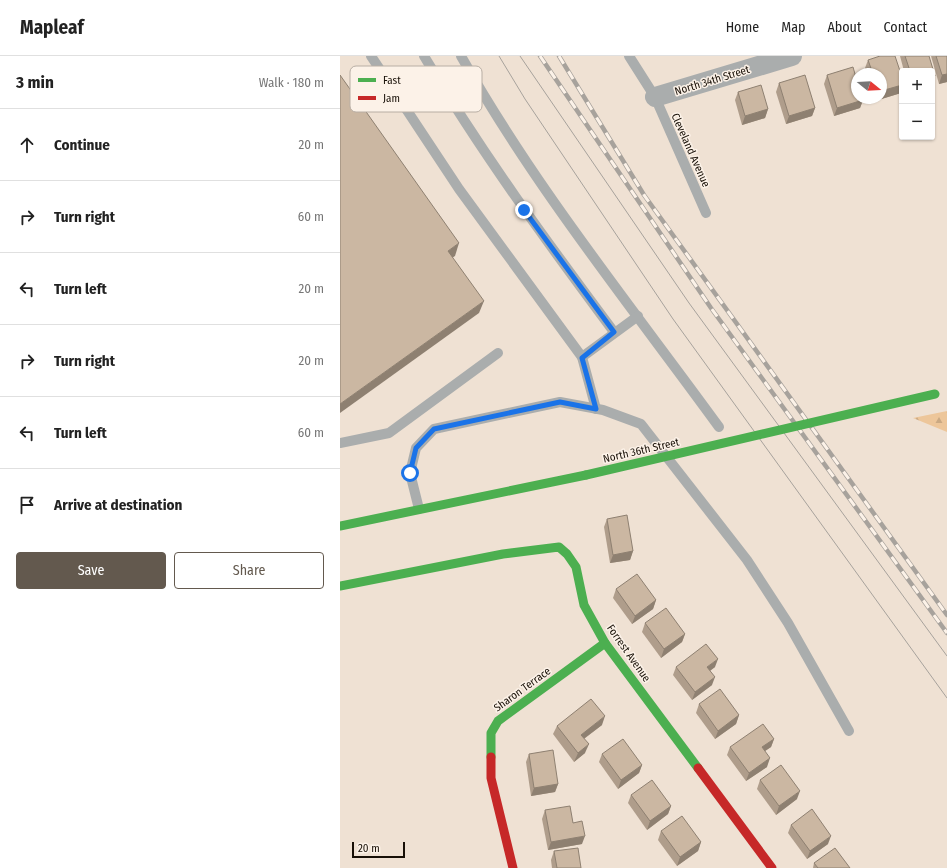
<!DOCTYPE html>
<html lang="en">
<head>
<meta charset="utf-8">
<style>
  :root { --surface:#fff; --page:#f6f6f6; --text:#222; --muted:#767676; --line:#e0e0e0; --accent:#63594e }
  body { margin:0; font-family:"Fira Sans Condensed",sans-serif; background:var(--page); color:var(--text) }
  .controls { position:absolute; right:12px; top:12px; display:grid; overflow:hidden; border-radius:4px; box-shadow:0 1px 3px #0004 }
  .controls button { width:36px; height:36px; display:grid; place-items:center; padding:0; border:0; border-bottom:1px solid var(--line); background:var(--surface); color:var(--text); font:20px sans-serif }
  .compass { position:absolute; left:511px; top:12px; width:36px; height:36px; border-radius:50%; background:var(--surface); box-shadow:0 1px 3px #0004; rotate:108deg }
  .scale { position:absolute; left:12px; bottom:10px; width:53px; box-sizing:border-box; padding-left:4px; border:2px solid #181007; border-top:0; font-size:11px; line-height:14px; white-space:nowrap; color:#181007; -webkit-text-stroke:3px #fcf2e8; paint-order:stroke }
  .stop { position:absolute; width:12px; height:12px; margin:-9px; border:3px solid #1a73e8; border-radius:50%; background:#fff }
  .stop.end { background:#1a73e8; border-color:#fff; box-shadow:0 1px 4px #0008 }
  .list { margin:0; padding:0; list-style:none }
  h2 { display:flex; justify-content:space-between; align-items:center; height:52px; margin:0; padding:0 16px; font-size:17px }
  h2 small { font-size:13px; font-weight:400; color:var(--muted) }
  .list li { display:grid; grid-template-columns:26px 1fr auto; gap:12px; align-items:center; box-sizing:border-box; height:72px; padding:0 16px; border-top:1px solid var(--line) }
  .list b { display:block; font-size:15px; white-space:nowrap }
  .list em { font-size:13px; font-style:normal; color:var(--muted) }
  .actions { display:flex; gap:8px; padding:12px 16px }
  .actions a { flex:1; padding:9px 0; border:1px solid var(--accent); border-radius:4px; text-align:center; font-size:14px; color:var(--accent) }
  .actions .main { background:var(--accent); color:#fff }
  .icon { flex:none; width:22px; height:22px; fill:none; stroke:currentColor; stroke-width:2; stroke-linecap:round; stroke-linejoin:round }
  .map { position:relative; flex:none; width:607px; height:812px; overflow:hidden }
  header { display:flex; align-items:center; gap:24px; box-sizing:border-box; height:56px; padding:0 20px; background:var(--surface); border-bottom:1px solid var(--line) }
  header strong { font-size:19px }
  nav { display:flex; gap:22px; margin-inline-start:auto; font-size:14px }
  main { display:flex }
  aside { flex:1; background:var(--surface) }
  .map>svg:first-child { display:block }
  .forest { fill:url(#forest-firs) }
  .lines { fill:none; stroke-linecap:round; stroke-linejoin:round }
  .lane { stroke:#aaadad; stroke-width:10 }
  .street { stroke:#aaadad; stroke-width:20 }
  .fast { stroke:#4caf50; stroke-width:9 }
  .jam { stroke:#c62828; stroke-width:9 }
  .tram { stroke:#a7a29c; stroke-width:1 }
  .rail-casing { stroke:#a7a29c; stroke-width:4.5 }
  .rail { stroke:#fcf2e8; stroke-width:3; stroke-dasharray:9; stroke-linecap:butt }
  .fast-bridge { stroke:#4caf50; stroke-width:9 }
  .wall { fill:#af9d8b }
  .shaded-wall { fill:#8e8071 }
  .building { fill:#cbb7a2; stroke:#8e8071 }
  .route { stroke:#1a73e8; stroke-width:5 }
  .labels { text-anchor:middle; stroke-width:3; stroke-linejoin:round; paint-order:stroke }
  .street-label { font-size:11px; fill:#181007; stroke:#fcf2e8 }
  .key { fill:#fcf2e8; stroke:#b8aea4; stroke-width:1 }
  .key-label { font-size:11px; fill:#181007 }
</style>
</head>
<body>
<header>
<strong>Mapleaf</strong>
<nav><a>Home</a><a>Map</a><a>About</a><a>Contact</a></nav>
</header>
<main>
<aside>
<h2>3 min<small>Walk · 180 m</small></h2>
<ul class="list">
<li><svg class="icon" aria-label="ahead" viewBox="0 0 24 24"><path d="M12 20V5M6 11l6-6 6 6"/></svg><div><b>Continue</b></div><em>20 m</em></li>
<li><svg class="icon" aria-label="right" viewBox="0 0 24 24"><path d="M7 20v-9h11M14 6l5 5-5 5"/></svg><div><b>Turn right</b></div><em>60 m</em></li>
<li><svg class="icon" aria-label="left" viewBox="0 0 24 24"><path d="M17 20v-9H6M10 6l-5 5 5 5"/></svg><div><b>Turn left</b></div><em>20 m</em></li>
<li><svg class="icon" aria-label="right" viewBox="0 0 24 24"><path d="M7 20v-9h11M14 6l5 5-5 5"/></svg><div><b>Turn right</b></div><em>20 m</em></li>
<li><svg class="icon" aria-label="left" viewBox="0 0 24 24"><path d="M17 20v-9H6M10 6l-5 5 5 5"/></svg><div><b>Turn left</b></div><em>60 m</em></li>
<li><svg class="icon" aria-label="arrive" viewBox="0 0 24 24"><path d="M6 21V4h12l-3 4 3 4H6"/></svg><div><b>Arrive at destination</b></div></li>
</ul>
<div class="actions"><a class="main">Save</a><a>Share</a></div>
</aside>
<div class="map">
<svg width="607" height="812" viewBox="0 0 607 812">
  <defs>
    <pattern id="forest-firs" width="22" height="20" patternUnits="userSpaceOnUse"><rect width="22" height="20" fill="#edc69a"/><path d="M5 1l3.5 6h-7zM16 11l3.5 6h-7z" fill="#caa983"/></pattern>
  </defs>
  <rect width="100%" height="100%" fill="#efe1d3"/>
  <polygon class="forest" points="607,355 607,376 573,362"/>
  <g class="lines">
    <g class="lane">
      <polyline points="31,0 119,133 242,301 256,353"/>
      <path d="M 84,0 C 141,96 207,186 274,276"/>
      <path d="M 121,0 C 194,130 291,250 379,371"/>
      <polyline points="289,0 315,41 366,157"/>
      <polyline points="242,301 298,260"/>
      <polyline points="0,387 49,377 158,297"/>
      <polyline points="79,453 70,417 76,392 94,373 220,346 263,354 301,368 407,504 448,567 509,675"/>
    </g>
    <polyline class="street" points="315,41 452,0"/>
    <g class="fast">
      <polyline points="0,470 246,419"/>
      <polyline points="0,530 163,498 219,491 227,498 236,511 244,549 265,587 358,712"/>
      <polyline points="151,701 151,677 158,665 265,587"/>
    </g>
    <g class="jam">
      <polyline points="151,701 151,722 173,812"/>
      <polyline points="358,712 432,812"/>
    </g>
    <g class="tram">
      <polyline points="159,0 185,43 333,263 607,642"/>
      <polyline points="180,0 349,247 607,600"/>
    </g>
    <defs>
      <g id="rail">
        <polyline points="200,0 371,252 607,577"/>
        <polyline points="219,0 304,139 607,559"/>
      </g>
    </defs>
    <use href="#rail" class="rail-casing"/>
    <use href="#rail" class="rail"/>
    <polyline class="fast-bridge" points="246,419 595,338"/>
  </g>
  <g class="wall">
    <polygon points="560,0 589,0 595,20 592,29 592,15 564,15"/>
    <polygon points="591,0 607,0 607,26 599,28"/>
    <polygon points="528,4 562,21 562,34 561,37 535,45 534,42 541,42 541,18 527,18 525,12"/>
    <polygon points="487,19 523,44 520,52 494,60 484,28"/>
    <polygon points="439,27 475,52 472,60 446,68 436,36"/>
    <polygon points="398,36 428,53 425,62 402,69 395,44"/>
    <polygon points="267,463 293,495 290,504 270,507 264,471"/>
    <polygon points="276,533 316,544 313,553 292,568 273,542"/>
    <polygon points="305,567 345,578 342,586 321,602 302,576"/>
    <polygon points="336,611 375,611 370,615 372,629 352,644 333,619"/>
    <polygon points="359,648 399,659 396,668 375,683 356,657"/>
    <polygon points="262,669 244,683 245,697 234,706 213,678 217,670"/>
    <polygon points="434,683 431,691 425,695 427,711 406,725 387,699 390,691"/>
    <polygon points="189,698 218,728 215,736 191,740 186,706"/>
    <polygon points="262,698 302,709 299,717 278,733 259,706"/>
    <polygon points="420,724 457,743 436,759 417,733"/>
    <polygon points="291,739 331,750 328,758 307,774 288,747"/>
    <polygon points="205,754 233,767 242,788 208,794 202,763"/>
    <polygon points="451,769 488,788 467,803 448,777"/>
    <polygon points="321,775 361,786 358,795 337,810 318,784"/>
    <polygon points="214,795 241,812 212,812 211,804"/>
    <polygon points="474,807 510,812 473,812"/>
  </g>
  <g class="shaded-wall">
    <polygon points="607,18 607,26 599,28 602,19"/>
    <polygon points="595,20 592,29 592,21"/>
    <polygon points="562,29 562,34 561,37 535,45 536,42 541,42 541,35"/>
    <polygon points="523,44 520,52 494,60 497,52"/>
    <polygon points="475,52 472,60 446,68 449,60"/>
    <polygon points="428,53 425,62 402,69 405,60"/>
    <polygon points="119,187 115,200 104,207 108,195"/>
    <polygon points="144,245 139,257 0,357 0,348"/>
    <polygon points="293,495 290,504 270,507 273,499"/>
    <polygon points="316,544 313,553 292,568 295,560"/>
    <polygon points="345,578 342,586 321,602 324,593"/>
    <polygon points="378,603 375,611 364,619 367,611"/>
    <polygon points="375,621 372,629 352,644 355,636"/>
    <polygon points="399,659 396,668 375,683 378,675"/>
    <polygon points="265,660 262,669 238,687 241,679"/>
    <polygon points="434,683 431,691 419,699 422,691"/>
    <polygon points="249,688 245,697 234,706 238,697"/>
    <polygon points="430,702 427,711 406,725 409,717"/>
    <polygon points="302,709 299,717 278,733 281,724"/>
    <polygon points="218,728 215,736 191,740 194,732"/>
    <polygon points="460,735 457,743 436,759 439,750"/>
    <polygon points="331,750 328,758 307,774 310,765"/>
    <polygon points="245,780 242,788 208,794 211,786"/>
    <polygon points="491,780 488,788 467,803 470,795"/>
    <polygon points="361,786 358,795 337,810 340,801"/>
  </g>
  <g class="building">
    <polygon points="540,0 555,0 562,21 562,29 541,35 541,18 533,18 528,4"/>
    <polygon points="565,0 589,0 595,20 592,21 592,15 570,15"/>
    <polygon points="596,0 607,0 607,18 602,19"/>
    <polygon points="513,11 517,25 517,42 522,42 523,44 497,52 487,19"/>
    <polygon points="0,19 119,187 108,195 144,245 0,348"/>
    <polygon points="465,19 475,52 449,60 439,27"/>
    <polygon points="421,29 428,53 405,60 398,36"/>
    <polygon points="287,459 293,495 273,499 267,463"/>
    <polygon points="297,518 316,544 295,560 276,533"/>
    <polygon points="326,552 345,578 324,593 305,567"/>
    <polygon points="366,588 378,603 367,611 375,621 355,636 336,611"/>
    <polygon points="380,633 399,659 378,675 359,648"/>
    <polygon points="251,643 265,660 241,679 249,688 238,697 217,670"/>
    <polygon points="423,668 434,683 422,691 430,702 409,717 390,691"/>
    <polygon points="283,683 302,709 281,724 262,698"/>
    <polygon points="213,694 218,728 194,732 189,698"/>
    <polygon points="441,709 460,735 439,750 420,724"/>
    <polygon points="312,724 331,750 310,765 291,739"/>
    <polygon points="230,750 233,767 242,765 245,780 211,786 205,754"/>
    <polygon points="472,753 491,780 470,795 451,769"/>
    <polygon points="342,760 361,786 340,801 321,775"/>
    <polygon points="238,792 241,812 217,812 214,795"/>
    <polygon points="495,792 510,812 478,812 474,807"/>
  </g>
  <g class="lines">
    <polyline class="route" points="70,417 76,392 94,373 220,346 256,353 242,302 274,276 184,154"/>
  </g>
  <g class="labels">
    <g class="street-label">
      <text transform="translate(372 24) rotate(-17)" y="4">North 34th Street</text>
      <text transform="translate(351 94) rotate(66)" y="4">Cleveland Avenue</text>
      <text transform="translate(301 394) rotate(-13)" y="4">North 36th Street</text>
      <text transform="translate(289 597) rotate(55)" y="4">Forrest Avenue</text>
      <text transform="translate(182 633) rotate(-36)" y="4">Sharon Terrace</text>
    </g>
  </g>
  <rect x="10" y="10" width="132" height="46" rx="6" class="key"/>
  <rect x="18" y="22" width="18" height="4" fill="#4caf50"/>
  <rect x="18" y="40" width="18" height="4" fill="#c62828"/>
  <g class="key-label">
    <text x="43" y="28">Fast</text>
    <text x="43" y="46">Jam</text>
  </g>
</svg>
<div class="controls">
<button>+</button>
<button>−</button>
</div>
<svg class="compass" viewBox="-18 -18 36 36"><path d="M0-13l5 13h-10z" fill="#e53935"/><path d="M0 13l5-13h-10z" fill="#767676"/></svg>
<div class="scale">20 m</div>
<div class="stop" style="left:70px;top:417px"></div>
<div class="stop end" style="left:184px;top:154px"></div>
</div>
</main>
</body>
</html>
